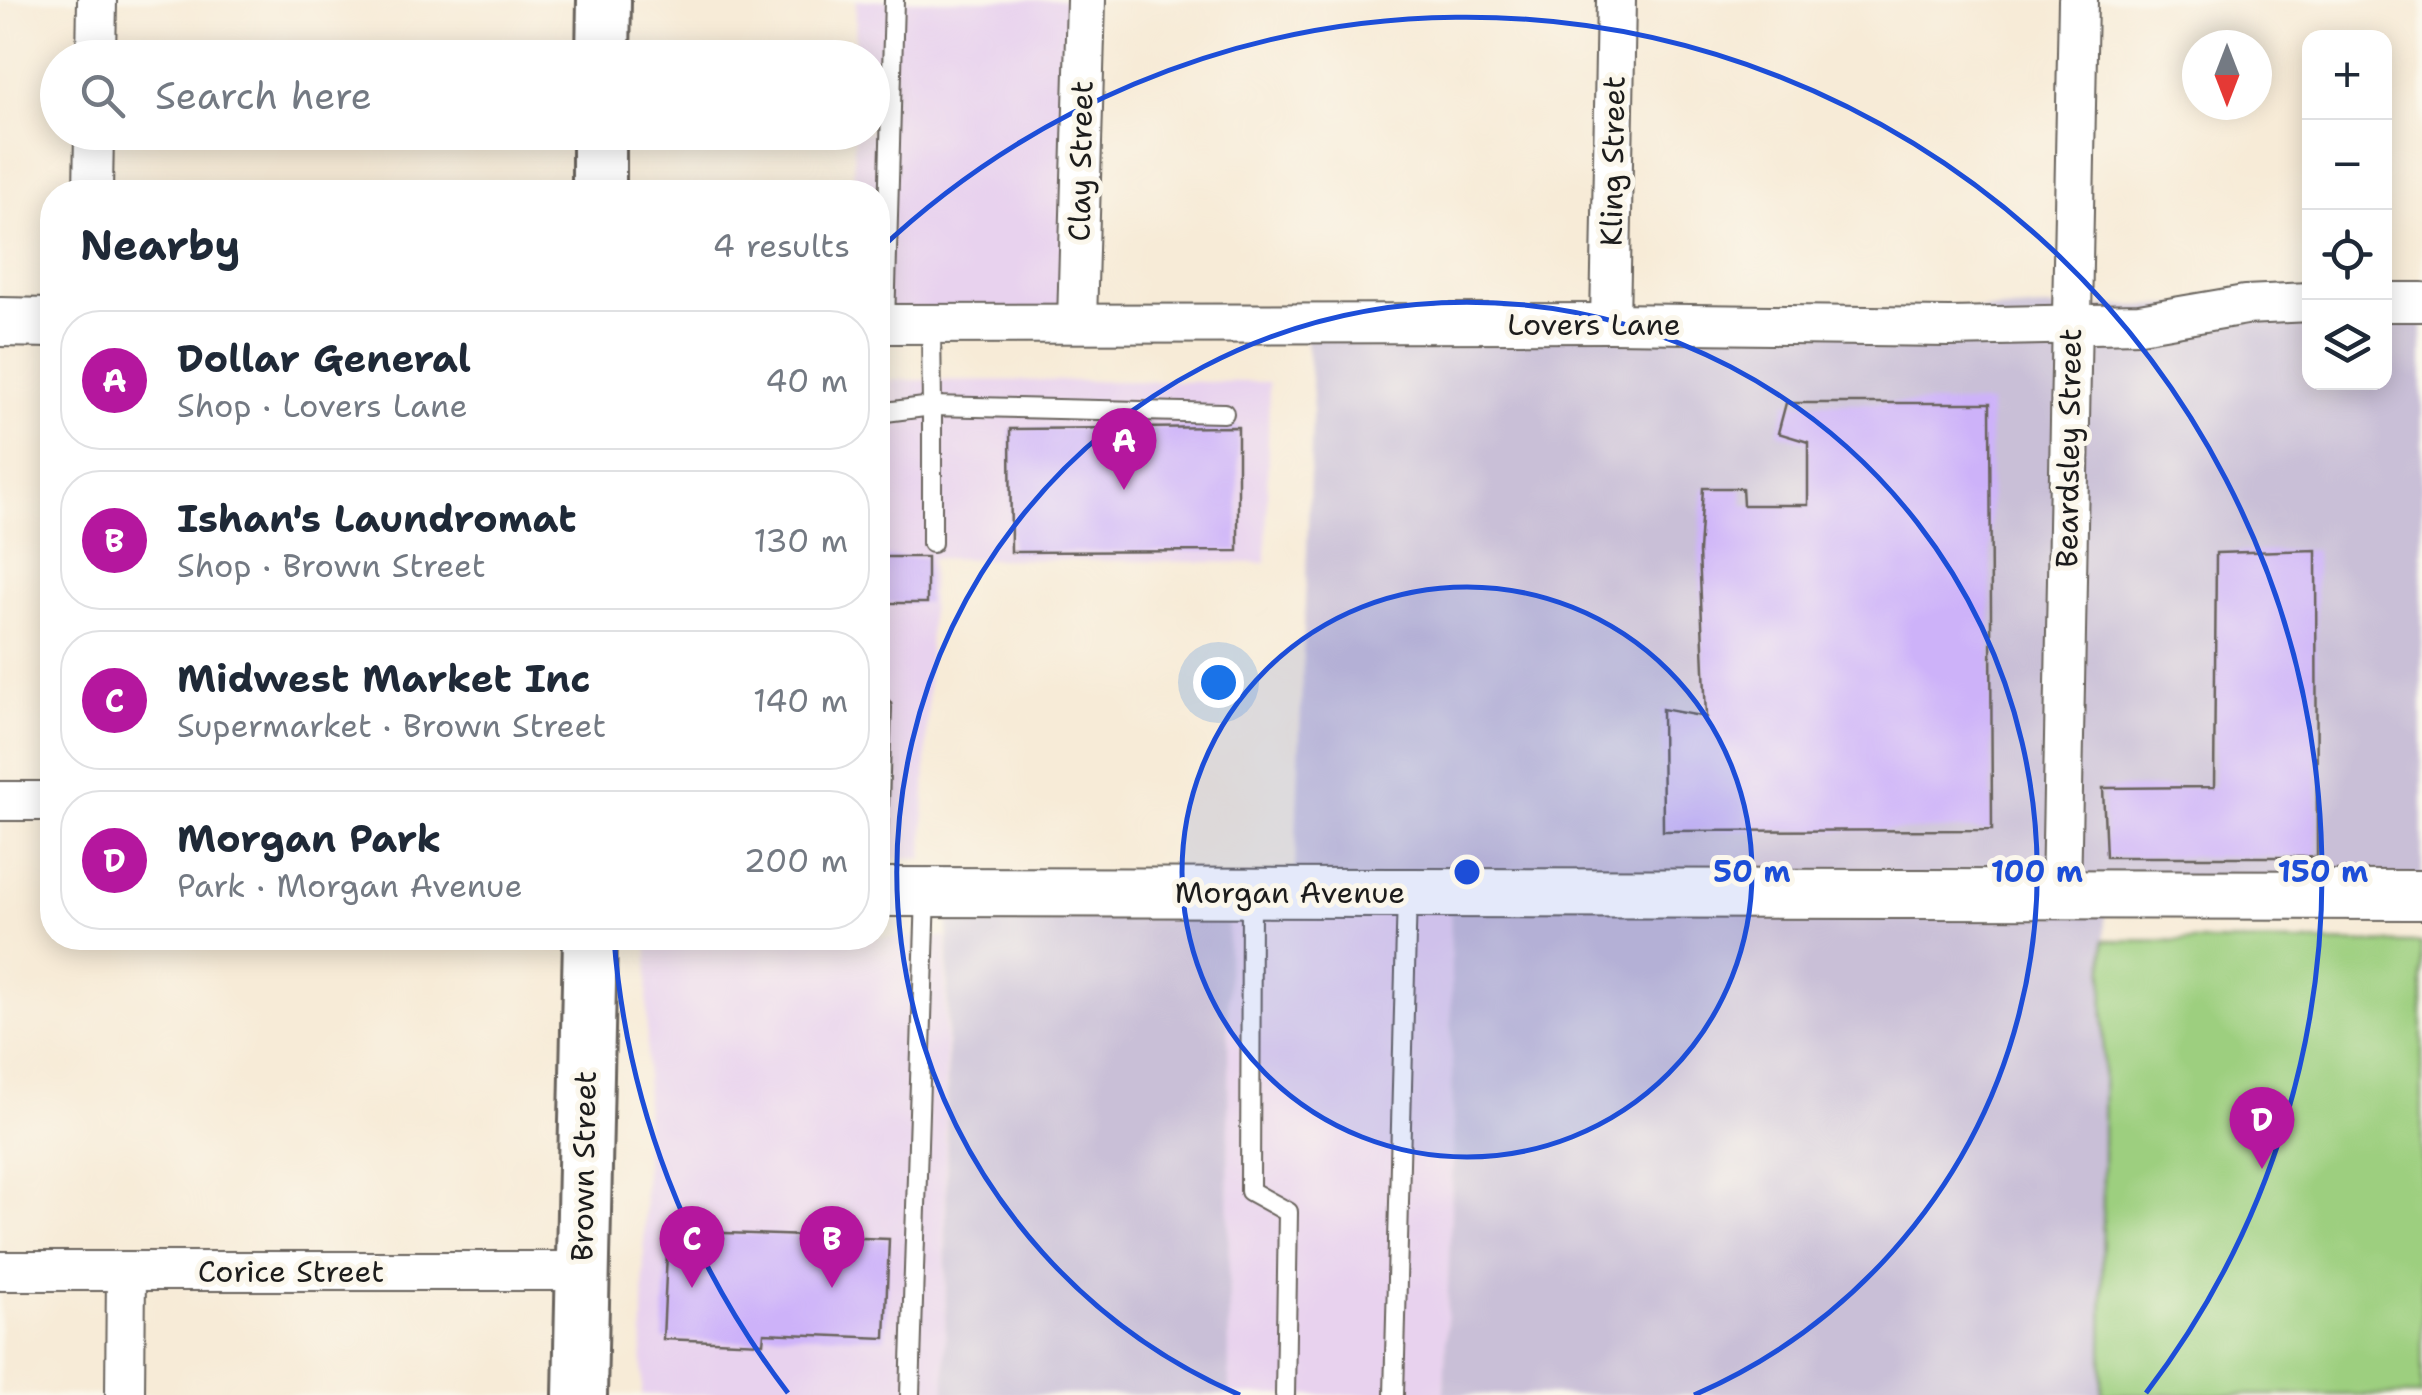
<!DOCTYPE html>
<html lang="en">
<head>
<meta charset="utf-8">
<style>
  :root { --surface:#fff; --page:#f6f6f7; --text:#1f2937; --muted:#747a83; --line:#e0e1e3; --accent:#b5179e }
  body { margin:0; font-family:"Shantell Sans",sans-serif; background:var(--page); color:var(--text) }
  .controls { position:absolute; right:30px; top:30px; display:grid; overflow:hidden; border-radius:20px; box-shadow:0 5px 25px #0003 }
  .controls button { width:90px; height:90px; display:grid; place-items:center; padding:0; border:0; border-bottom:2px solid var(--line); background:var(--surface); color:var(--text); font:50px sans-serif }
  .compass { position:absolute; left:2182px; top:30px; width:90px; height:90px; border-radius:50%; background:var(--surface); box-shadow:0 5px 25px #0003; rotate:180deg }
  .you { position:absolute; left:1218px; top:682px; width:35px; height:35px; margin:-25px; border:8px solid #fff; border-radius:50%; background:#1a73e8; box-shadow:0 0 0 15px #1a73e833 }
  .badge { display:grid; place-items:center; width:65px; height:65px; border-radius:50%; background:var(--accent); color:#fff; font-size:32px; font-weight:700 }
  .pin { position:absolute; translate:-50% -82px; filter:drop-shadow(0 2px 5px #0008) }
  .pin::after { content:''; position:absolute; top:52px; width:35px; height:30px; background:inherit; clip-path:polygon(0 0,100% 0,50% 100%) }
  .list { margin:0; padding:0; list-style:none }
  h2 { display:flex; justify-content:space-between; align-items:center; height:130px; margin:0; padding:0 40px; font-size:42px }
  h2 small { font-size:32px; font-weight:400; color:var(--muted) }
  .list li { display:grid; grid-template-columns:65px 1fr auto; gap:30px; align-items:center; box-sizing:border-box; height:140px; margin:0 20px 20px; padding:0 20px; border:2px solid var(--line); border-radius:40px }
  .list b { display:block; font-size:38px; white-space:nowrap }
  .list p { margin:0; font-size:32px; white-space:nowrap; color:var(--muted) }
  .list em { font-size:32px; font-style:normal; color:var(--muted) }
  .icon { flex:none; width:55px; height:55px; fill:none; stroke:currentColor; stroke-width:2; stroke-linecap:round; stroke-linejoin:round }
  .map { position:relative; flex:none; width:2422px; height:1395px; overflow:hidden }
  .search { position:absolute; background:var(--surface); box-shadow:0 5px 25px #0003; left:40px; top:40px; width:850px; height:110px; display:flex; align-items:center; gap:25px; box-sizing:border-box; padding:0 35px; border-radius:55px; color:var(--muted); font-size:38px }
  .panel { position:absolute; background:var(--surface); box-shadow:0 5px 25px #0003; left:40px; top:180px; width:850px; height:770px; border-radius:40px }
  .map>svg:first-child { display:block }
  .built { fill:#e8d2ee }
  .industrial { fill:#c9bfd7 }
  .green { fill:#9dcf7f; stroke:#5c764e; stroke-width:2.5 }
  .building { fill:#cdb2f9 }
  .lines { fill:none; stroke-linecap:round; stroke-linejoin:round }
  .service-casing { stroke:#69645d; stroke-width:22 }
  .minor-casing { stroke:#69645d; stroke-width:42 }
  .tertiary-casing { stroke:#69645d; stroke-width:52 }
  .secondary-casing { stroke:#69645d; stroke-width:58 }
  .service { stroke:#fff; stroke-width:18 }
  .minor { stroke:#fff; stroke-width:38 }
  .tertiary { stroke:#fff; stroke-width:48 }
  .secondary { stroke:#fff; stroke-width:52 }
  .ring { fill:none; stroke:#1d4ed8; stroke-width:5 }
  .labels { text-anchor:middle; stroke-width:10; stroke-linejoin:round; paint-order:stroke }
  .street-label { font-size:30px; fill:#1c1c1c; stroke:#fbf7ec }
  .centre { fill:#1d4ed8; stroke:#fbf7ec; stroke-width:5 }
  .ring-label { font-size:30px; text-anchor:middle; font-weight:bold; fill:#1d4ed8; stroke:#fbf7ec; stroke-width:10; stroke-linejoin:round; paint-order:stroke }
</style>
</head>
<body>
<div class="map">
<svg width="2422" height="1395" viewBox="0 0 2422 1395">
  <rect width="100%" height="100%" fill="#fbf7ec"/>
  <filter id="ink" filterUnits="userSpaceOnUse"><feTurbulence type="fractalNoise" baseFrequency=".01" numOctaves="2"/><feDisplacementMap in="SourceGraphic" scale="20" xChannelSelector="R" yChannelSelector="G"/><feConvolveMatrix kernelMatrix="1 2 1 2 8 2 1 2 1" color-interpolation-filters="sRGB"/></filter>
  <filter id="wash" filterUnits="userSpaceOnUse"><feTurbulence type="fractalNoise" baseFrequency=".0048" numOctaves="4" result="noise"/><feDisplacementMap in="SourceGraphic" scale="40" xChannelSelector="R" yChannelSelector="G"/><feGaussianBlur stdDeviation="2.25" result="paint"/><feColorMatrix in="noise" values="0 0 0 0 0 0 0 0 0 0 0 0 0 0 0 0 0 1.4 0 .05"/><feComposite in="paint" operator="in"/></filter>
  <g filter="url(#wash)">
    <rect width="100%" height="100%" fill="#f7ebd7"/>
    <g class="built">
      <polygon points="856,0 1086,0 1077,322 878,324 878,192 853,192 854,133 872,132 872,58 855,57"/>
      <polygon points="878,380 1269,382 1266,563 932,558 923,858 878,858"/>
      <polygon points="1228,893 1450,894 1453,1154 1444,1395 1229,1395"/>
      <polygon points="946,937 945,1395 642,1395 648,946 653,938"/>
    </g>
    <g class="industrial">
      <polygon points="2309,302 2310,382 2384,382 2385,302 2422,302 2422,896 2105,896 2102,1395 1444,1395 1453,1154 1450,894 1294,893 1313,393 1304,325"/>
      <polygon points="948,892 1228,893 1229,1395 945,1395"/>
    </g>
    <polygon class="green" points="2104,940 2422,943 2422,1395 2102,1395"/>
    <g id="blocks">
      <g class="building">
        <polygon points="1786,403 1990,403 1992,830 1663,831 1662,709 1706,717 1699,552 1703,488 1742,488 1743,505 1808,505 1808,442 1778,433"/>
        <polygon points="1238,427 1238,551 1011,552 1010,429"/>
        <polygon points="2316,550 2317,857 2106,857 2103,788 2214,787 2216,553"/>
        <rect x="878" y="557" width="49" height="46"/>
        <polygon points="668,1231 889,1239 885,1338 764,1333 763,1343 663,1339"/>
      </g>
    </g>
  </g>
  <g filter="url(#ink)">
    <use href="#blocks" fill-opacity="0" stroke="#69645d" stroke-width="2.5"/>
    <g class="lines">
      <defs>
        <g id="service">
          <polyline points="885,324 894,0"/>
          <polyline points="878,413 932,406 931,325"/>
          <polyline points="932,543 932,406 1224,413"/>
          <polyline points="878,840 882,707"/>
          <polyline points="1251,893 1250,1191 1288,1212 1285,1395"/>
          <polyline points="910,1395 926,893"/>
          <polyline points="1394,1395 1407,894"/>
        </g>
        <g id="minor">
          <polyline points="96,58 97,0"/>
          <polyline points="93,192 94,132"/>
          <polyline points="2384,302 2422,302"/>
          <polyline points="1077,322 1086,0"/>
          <polyline points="1610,323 1616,0"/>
          <polyline points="878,324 1610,323 1949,327 2140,323 2245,305 2310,302"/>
          <polyline points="0,801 52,801"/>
          <polyline points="2061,895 2078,0"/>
          <polyline points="0,1271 582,1271"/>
          <polyline points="125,1395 126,1272"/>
        </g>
        <g id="tertiary">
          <polyline points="0,322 52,323"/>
          <polyline points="878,892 2422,895"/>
        </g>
        <g id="secondary">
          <polyline points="603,58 604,0"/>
          <polyline points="599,192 599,132"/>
          <polyline points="580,1395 590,938"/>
        </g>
      </defs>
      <use href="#service" class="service-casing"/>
      <use href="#minor" class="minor-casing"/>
      <use href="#tertiary" class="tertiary-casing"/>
      <use href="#secondary" class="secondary-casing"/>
      <use href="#service" class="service"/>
      <use href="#minor" class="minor"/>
      <use href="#tertiary" class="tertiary"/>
      <use href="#secondary" class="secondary"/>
    </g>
  </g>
  <circle cx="1467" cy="872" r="285" fill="#1d4ed8" fill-opacity=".12"/>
  <g class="ring">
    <circle cx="1467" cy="872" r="285"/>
    <path d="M1240 1395A570 570 0 1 1 1694 1395"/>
    <path d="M788 1393A856 856 0 0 1 614 939M878 251A856 856 0 0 1 2146 1393"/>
  </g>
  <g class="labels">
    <g class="street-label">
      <text transform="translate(1081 161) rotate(-89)" y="10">Clay Street</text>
      <text transform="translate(1613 161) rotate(-89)" y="10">Kling Street</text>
      <text x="1594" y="335">Lovers Lane</text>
      <text transform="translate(2069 448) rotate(-89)" y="10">Beardsley Street</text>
      <text x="1290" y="903">Morgan Avenue</text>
      <text transform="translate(584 1166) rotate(-89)" y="10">Brown Street</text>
      <text x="291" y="1282">Corice Street</text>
    </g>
  </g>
  <circle cx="1467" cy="872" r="15" class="centre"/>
  <g class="ring-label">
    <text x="1752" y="882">50 m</text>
    <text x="2037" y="882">100 m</text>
    <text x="2323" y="882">150 m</text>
  </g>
</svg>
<div class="controls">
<button>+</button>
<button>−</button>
<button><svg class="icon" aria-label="locate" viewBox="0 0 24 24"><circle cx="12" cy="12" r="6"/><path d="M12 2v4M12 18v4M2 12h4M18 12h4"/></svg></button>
<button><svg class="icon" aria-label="layers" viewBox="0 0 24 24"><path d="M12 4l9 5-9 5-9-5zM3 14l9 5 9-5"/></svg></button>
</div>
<svg class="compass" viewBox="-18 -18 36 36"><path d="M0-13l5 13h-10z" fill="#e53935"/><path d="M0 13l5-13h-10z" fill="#747a83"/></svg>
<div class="you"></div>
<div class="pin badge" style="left:1124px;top:490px">A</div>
<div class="pin badge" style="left:832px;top:1288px">B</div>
<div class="pin badge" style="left:692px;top:1288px">C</div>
<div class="pin badge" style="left:2262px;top:1169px">D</div>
<div class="search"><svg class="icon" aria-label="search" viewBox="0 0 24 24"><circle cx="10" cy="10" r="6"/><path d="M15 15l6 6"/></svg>Search here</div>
<section class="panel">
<h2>Nearby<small>4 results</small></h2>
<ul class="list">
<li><span class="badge">A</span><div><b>Dollar General</b><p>Shop · Lovers Lane</p></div><em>40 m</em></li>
<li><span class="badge">B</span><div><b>Ishan's Laundromat</b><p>Shop · Brown Street</p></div><em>130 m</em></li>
<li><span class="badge">C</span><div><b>Midwest Market Inc</b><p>Supermarket · Brown Street</p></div><em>140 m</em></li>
<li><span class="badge">D</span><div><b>Morgan Park</b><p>Park · Morgan Avenue</p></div><em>200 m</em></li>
</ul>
</section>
</div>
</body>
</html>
